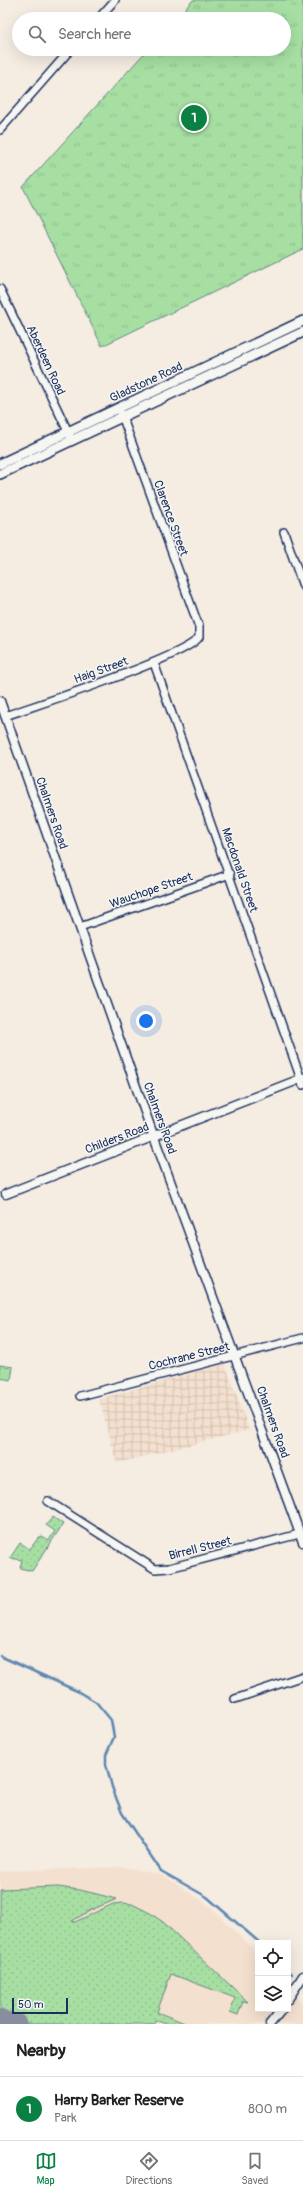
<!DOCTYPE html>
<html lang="en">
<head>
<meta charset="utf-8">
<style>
  :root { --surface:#fff; --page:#f2f2f2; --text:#222; --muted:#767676; --line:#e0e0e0; --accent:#0b8043 }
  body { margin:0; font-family:Pangolin,sans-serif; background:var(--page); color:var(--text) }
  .controls { position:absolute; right:12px; bottom:12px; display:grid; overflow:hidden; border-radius:0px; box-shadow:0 4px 16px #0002 }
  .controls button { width:36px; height:36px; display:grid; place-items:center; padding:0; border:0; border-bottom:1px solid var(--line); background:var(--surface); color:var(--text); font:20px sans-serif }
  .scale { position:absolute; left:12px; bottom:10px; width:56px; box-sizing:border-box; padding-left:4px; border:2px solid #1b2f5e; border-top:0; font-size:11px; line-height:14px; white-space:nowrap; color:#1b2f5e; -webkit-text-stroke:3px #f6f6f2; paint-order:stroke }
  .you { position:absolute; left:146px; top:1021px; width:14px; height:14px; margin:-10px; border:3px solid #fff; border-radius:50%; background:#1a73e8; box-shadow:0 0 0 6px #1a73e833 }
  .badge { display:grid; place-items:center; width:26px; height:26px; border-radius:50%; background:var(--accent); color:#fff; font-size:13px; font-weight:700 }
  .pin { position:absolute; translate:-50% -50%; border:2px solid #fff; box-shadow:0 1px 4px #0006 }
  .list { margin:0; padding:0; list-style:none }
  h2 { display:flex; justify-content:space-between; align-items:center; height:52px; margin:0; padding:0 16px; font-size:17px }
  h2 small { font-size:13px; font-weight:400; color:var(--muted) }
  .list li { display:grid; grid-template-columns:26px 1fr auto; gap:12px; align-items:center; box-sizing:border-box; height:64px; padding:0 16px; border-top:1px solid var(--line) }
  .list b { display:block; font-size:15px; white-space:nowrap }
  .list p { margin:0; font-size:13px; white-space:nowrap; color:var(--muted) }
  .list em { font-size:13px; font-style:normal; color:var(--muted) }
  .icon { flex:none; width:22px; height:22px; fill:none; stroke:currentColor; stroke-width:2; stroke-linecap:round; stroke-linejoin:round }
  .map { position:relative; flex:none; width:303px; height:2024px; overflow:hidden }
  .search { position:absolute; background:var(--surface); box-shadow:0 4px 16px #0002; left:12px; right:12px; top:12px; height:44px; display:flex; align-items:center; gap:10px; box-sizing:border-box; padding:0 14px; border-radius:22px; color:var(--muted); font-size:15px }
  .sheet { height:116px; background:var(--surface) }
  nav { display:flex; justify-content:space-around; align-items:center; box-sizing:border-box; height:56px; border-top:1px solid var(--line); background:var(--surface); font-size:11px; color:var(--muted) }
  nav a { display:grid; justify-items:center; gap:2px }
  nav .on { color:var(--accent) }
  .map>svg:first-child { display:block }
  .built { fill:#f4e0ce }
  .industrial { fill:url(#industrial-grid) }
  .grass { fill:url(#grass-dots); stroke:#618780 }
  .park { fill:url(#park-tufts); stroke:#618780 }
  .garden { fill:#a7dfa3; stroke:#618780 }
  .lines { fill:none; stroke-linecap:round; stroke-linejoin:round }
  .stream { stroke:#5e87b1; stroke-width:2.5 }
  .taxiway { stroke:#888ea0; stroke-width:20 }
  .minor-casing { stroke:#1b2f5e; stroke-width:10 }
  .tertiary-casing { stroke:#1b2f5e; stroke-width:11 }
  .secondary-casing { stroke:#1b2f5e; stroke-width:12 }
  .minor { stroke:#f6f6f2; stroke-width:7 }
  .tertiary { stroke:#f6f6f2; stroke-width:8 }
  .secondary { stroke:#f6f6f2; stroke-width:9 }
  .labels { text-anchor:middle; stroke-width:3; stroke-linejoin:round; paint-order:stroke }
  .street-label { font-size:12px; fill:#1b2f5e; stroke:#f6f6f2 }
</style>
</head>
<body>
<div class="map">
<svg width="303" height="2024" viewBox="0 0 303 2024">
  <defs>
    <pattern id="industrial-grid" width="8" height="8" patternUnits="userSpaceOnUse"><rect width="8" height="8" fill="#f4e0ce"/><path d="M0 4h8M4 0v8" fill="none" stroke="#d1c0b3"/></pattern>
    <pattern id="grass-dots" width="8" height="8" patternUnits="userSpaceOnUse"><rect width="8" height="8" fill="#a7dfa3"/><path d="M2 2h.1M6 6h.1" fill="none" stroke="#8fc08f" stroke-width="1.8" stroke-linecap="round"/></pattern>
    <pattern id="park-tufts" width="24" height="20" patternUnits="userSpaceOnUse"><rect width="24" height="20" fill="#a7dfa3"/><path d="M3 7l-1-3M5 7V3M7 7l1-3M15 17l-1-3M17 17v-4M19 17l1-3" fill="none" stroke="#8fc08f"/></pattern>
  </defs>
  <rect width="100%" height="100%" fill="#f5ece2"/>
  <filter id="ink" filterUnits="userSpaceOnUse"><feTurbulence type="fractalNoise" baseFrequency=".025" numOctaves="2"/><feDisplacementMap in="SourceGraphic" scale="8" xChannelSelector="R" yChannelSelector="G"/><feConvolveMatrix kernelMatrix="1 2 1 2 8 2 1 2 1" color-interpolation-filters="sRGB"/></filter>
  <g filter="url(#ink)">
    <polygon class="built" points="122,1867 163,1875 208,1905 258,1954 258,2009 288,2009 288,1986 303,2005 303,2024 0,2024 0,1871"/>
    <polygon class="industrial" points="225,1364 249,1430 117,1463 99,1399"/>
    <g class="grass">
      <polygon points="53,1517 63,1524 32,1571 20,1568 22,1560 10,1558 20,1543 30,1549 38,1538 42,1536 49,1540 55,1531 46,1525"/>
      <polygon points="58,1887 80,1890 117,1899 91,1910 72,1921 75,1922 113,1904 122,1903 132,1904 150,1913 163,1922 248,2002 243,2001 238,2015 230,2012 235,1998 171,1974 157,2012 187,2024 166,2024 155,2020 154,2024 0,2024 0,1889"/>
    </g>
    <polygon class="park" points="193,0 303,0 303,249 102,346 23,187 148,49 284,49 284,19 176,19"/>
    <polygon class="garden" points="0,1365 13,1367 11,1380 0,1378"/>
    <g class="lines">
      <g class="stream">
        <polyline points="0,1656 77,1691 96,1702 111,1720 114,1737 106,1755 106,1764 112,1787 122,1813 161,1871 207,1897 260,1943"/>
        <polyline points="288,1970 292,1974"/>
      </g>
      <polyline class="taxiway" points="0,2020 17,2024"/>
      <defs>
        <g id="minor">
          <polyline points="98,19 115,0"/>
          <polyline points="0,130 71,49"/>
          <polyline points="0,289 72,440"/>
          <polyline points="284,532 303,586"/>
          <polyline points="154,663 303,1085"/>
          <path d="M 5,716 C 36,705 187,657 199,637 L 199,627 L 121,413"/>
          <polyline points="80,927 230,874"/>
          <polyline points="80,1396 303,1338"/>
          <polyline points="48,1501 155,1569 169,1568 303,1533"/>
          <polyline points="235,1699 303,1676"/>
        </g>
        <g id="tertiary">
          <polyline points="0,701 151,1129 303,1542"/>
          <polyline points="6,1194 303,1078"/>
          <polyline points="288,1999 303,1976"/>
          <polyline points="270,2024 282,2009"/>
        </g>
        <g id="secondary">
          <polyline points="0,464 303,321"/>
          <polyline points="0,474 303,332"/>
        </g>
      </defs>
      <use href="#minor" class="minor-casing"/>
      <use href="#tertiary" class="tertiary-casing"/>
      <use href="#secondary" class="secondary-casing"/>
      <use href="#minor" class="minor"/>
      <use href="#tertiary" class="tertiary"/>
      <use href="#secondary" class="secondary"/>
    </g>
  </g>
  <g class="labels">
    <g class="street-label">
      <text transform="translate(46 360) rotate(65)" y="4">Aberdeen Road</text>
      <text transform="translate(146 382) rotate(-25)" y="4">Gladstone Road</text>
      <text transform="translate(171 518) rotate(70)" y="4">Clarence Street</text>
      <text transform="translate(101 670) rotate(-20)" y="4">Haig Street</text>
      <text transform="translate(52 813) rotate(71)" y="4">Chalmers Road</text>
      <text transform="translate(240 870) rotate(71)" y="4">Macdonald Street</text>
      <text transform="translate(151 890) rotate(-19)" y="4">Wauchope Street</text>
      <text transform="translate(160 1118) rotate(70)" y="4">Chalmers Road</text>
      <text transform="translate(117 1138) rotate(-21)" y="4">Childers Road</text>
      <text transform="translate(189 1356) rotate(-14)" y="4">Cochrane Street</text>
      <text transform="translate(273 1422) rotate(70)" y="4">Chalmers Road</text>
      <text transform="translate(200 1548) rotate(-14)" y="4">Birrell Street</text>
    </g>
  </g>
</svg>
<div class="controls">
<button><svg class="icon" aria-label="locate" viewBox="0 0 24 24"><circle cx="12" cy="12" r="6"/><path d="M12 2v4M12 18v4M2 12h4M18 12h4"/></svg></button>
<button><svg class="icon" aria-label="layers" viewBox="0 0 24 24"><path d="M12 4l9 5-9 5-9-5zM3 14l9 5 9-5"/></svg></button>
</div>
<div class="scale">50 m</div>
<div class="you"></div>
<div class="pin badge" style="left:194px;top:118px">1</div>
<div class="search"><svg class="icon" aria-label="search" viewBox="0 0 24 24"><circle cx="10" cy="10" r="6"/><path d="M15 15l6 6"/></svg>Search here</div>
</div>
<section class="sheet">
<h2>Nearby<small></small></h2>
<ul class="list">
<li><span class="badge">1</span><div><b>Harry Barker Reserve</b><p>Park</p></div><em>800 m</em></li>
</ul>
</section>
<nav>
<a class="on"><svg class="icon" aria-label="map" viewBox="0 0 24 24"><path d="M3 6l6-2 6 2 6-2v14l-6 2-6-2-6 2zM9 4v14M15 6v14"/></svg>Map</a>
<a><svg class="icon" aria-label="directions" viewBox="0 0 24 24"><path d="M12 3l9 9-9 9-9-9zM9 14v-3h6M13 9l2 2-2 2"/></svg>Directions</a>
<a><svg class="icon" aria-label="saved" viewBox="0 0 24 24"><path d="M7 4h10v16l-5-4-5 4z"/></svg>Saved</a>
</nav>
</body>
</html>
